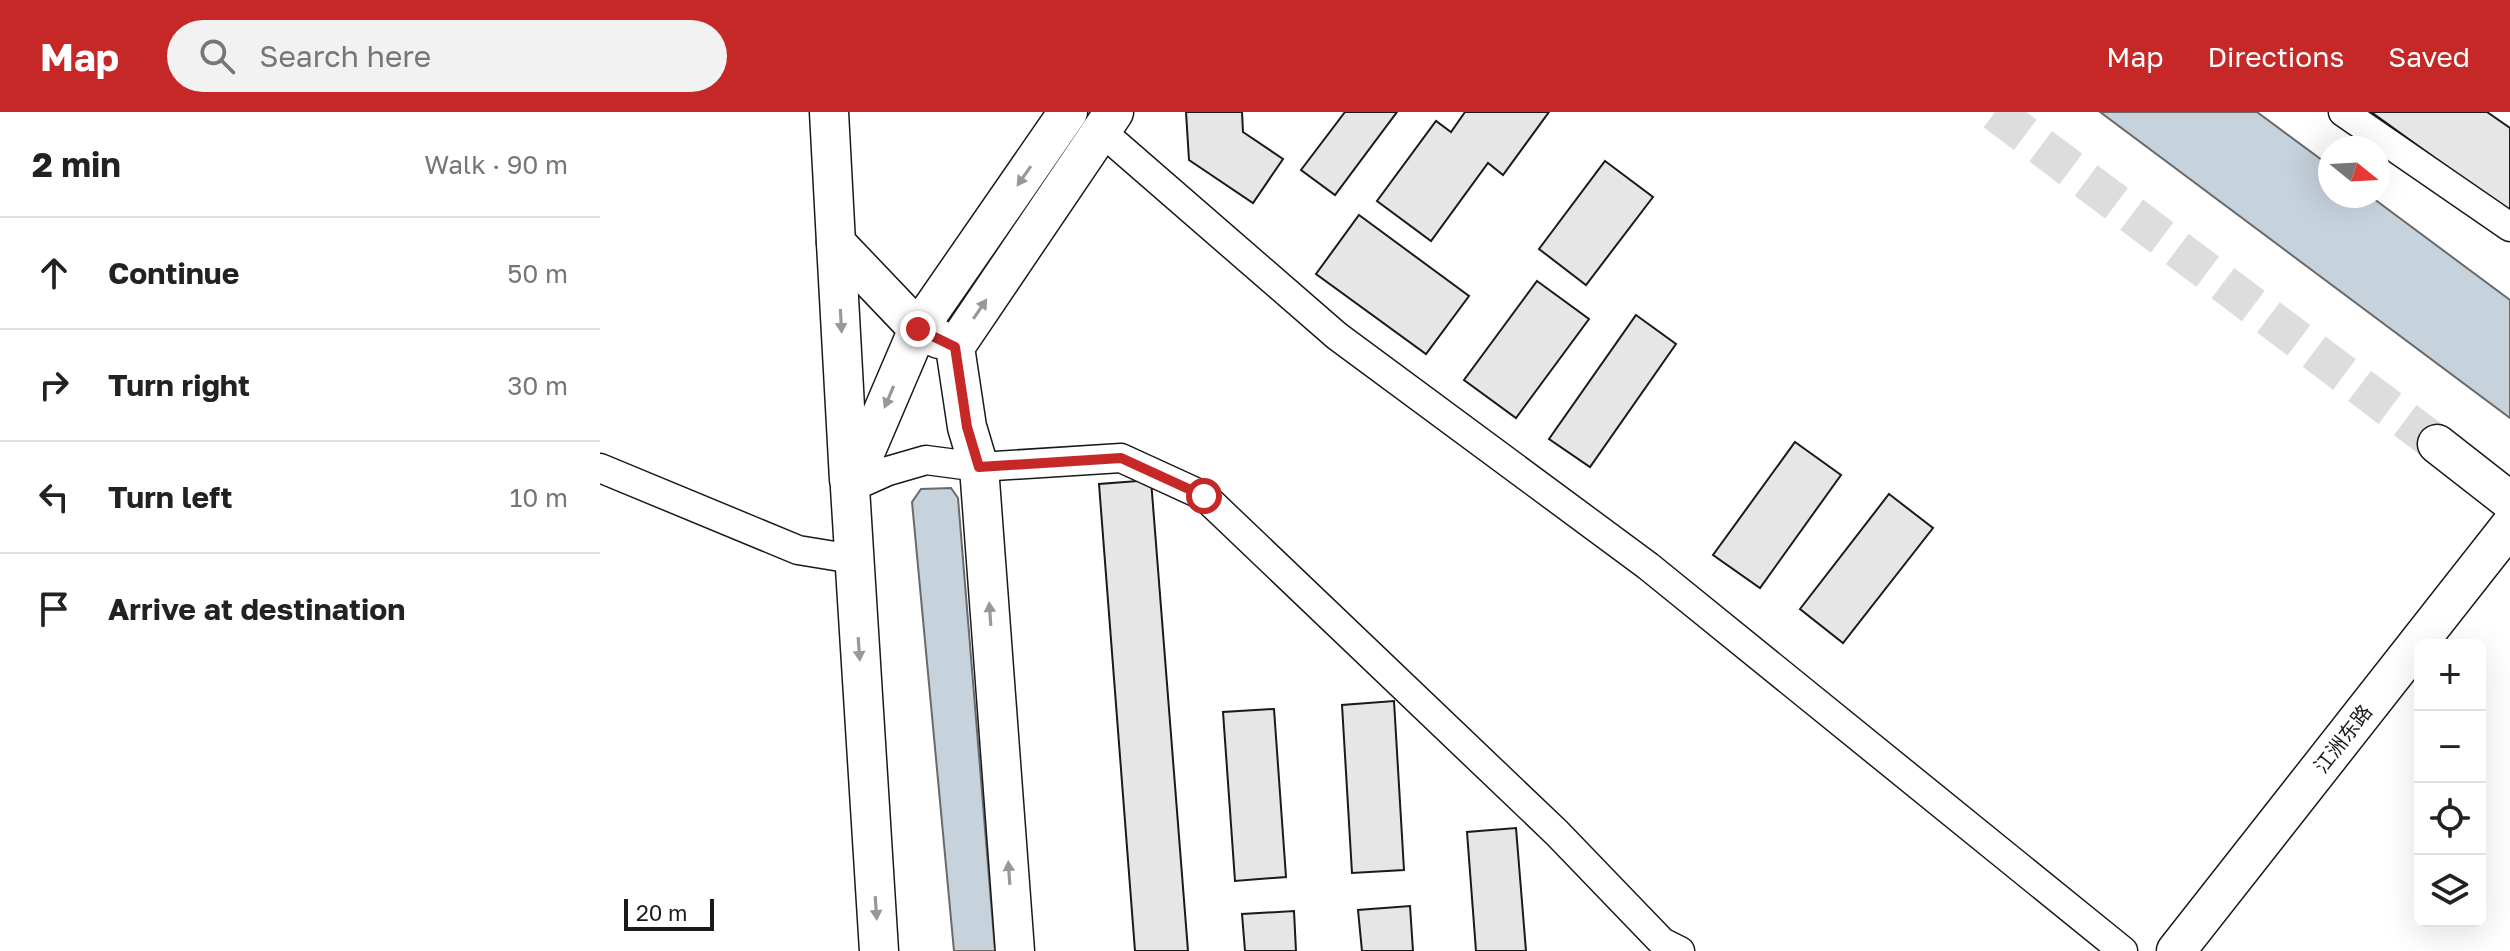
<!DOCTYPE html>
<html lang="en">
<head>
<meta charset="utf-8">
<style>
  :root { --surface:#fff; --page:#f2f2f2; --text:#222; --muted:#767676; --line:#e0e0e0; --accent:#c62828 }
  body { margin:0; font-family:"Golos Text","Noto Sans SC",sans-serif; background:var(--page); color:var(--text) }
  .controls { position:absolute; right:24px; bottom:24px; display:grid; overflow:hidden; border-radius:12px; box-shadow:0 8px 32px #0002 }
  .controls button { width:72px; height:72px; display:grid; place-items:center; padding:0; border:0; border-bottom:2px solid var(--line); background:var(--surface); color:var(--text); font:40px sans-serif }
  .compass { position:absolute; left:1718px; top:24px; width:72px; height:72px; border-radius:50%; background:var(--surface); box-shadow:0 8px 32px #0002; rotate:108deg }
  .scale { position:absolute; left:24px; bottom:20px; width:90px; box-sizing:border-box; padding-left:8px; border:4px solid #1a1a1a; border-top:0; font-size:22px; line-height:28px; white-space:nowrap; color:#1a1a1a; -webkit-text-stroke:6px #fff; paint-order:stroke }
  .stop { position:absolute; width:24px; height:24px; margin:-18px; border:6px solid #c62828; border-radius:50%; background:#fff }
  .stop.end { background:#c62828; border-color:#fff; box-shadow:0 2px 8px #0008 }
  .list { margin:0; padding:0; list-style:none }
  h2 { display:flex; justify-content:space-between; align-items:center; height:104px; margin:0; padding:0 32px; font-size:34px }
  h2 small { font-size:26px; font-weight:400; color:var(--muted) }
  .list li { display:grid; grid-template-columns:52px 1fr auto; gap:24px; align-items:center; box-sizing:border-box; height:112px; padding:0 32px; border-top:2px solid var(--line) }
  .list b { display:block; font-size:30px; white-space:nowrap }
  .list em { font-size:26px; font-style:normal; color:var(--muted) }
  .icon { flex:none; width:44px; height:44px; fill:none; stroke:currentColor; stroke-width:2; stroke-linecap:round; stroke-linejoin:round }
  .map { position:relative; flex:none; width:1910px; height:839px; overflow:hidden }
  header { display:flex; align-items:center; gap:48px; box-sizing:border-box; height:112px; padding:0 40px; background:var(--accent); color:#fff }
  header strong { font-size:38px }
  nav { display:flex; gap:44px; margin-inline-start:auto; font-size:28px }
  .search { width:560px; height:72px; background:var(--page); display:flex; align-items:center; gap:20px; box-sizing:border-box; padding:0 28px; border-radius:44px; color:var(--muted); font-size:30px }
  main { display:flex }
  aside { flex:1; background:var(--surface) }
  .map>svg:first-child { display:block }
  .water { fill:#c6d2dc; stroke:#6a6a6a; stroke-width:2 }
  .building { fill:#e6e6e6; stroke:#1a1a1a; stroke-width:2 }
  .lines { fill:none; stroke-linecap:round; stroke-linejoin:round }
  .secondary-tunnel { stroke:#ddd; stroke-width:38; stroke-dasharray:38 19; stroke-linecap:butt }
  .street-casing { stroke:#1a1a1a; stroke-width:31 }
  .secondary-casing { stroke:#1a1a1a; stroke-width:41 }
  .street { stroke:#fff; stroke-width:28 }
  .secondary { stroke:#fff; stroke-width:38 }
  .oneway { fill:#989898 }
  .route { stroke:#c62828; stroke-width:10 }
  .labels { text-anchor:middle; stroke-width:6; stroke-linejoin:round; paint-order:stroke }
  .street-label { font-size:20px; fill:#1a1a1a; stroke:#fff }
</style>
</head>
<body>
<header>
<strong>Map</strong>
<div class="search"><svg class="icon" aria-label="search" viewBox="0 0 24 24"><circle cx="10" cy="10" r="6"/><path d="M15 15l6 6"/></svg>Search here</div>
<nav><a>Map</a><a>Directions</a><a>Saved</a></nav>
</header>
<main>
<aside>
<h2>2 min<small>Walk · 90 m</small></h2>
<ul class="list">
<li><svg class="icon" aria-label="ahead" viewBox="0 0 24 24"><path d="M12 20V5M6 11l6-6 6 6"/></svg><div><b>Continue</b></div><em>50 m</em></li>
<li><svg class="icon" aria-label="right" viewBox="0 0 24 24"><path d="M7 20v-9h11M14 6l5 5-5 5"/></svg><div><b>Turn right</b></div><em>30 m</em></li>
<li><svg class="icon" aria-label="left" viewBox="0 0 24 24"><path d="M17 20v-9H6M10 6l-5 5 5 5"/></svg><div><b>Turn left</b></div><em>10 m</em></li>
<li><svg class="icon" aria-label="arrive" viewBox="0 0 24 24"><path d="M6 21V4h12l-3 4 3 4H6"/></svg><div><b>Arrive at destination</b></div></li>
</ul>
</aside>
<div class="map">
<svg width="1910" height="839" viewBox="0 0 1910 839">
  <rect width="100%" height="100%" fill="#fff"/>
  <g class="water">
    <polygon points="1500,0 1657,0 1730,54 1730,84 1770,84 1910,188 1910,306"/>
    <polygon points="351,376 358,386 395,839 354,839 312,390 321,377"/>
  </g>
  <g class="building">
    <polygon points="586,0 642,0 643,20 683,47 653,91 589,48"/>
    <polygon points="745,0 797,0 735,83 701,58"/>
    <polygon points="865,0 949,0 903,63 888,51 831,129 777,89 836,9 851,20"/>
    <polygon points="1771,0 1887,0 1910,16 1910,100"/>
    <polygon points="1005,49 1053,85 986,173 939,137"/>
    <polygon points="759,103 869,184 826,242 716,162"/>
    <polygon points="937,169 989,207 916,306 864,268"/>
    <polygon points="1036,203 1076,232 990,355 949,327"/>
    <polygon points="1195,330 1241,363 1160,476 1113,443"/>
    <polygon points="551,368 588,839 535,839 499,372"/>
    <polygon points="1289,382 1333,416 1243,531 1200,497"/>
    <polygon points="794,589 804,758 752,761 742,593"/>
    <polygon points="674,597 686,765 635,769 623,600"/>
    <polygon points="916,716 926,839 876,839 867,720"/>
    <polygon points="810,794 813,839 762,839 758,798"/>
    <polygon points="694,799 696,839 645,839 642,802"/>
  </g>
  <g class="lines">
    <polyline class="secondary-tunnel" points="1395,0 1837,332"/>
    <defs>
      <g id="street">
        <polyline points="1743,0 1910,115"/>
        <polyline points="501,19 737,224 1048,454 1523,839"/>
        <polyline points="0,356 198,438 253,447"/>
        <polyline points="250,376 288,359 326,348 379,355 521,346 604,384 957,721 1062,830 1080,839"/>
      </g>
      <g id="secondary">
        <polyline points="229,0 236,131 318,217 339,227"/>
        <polyline points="236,131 249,368"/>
        <polyline points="1837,332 1910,389"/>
        <polyline points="279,839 250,376 318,217 468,0"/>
        <polyline points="415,839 379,355 367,315 355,235 514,0"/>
        <polyline points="1576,839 1910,414"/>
      </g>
    </defs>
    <use href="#street" class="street-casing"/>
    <use href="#secondary" class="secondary-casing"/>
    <use href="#street" class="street"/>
    <use href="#secondary" class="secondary"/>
  </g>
  <defs><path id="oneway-solid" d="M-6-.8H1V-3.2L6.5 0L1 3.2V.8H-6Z" transform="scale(2)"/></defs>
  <g class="oneway">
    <use href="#oneway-solid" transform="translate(424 64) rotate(125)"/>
    <use href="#oneway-solid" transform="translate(380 197) rotate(-56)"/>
    <use href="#oneway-solid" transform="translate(241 209) rotate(87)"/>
    <use href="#oneway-solid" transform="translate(289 285) rotate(113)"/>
    <use href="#oneway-solid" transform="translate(390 502) rotate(-94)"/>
    <use href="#oneway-solid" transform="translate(259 537) rotate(86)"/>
    <use href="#oneway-solid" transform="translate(409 761) rotate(-94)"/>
    <use href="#oneway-solid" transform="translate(276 796) rotate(86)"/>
  </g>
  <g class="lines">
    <polyline class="route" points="318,217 355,235 367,315 379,355 521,346 604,384"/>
  </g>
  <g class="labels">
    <g class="street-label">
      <text transform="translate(1743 627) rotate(-52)" y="7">江洲东路</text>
    </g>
  </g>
</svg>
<div class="controls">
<button>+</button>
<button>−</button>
<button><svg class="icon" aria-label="locate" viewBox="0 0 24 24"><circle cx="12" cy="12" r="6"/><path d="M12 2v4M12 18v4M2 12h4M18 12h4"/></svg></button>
<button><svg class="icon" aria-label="layers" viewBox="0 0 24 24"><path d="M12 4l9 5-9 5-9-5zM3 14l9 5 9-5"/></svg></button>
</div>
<svg class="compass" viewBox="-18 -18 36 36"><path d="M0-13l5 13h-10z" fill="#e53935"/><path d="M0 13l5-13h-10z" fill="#767676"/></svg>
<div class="scale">20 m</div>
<div class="stop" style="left:604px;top:384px"></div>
<div class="stop end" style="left:318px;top:217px"></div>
</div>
</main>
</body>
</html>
